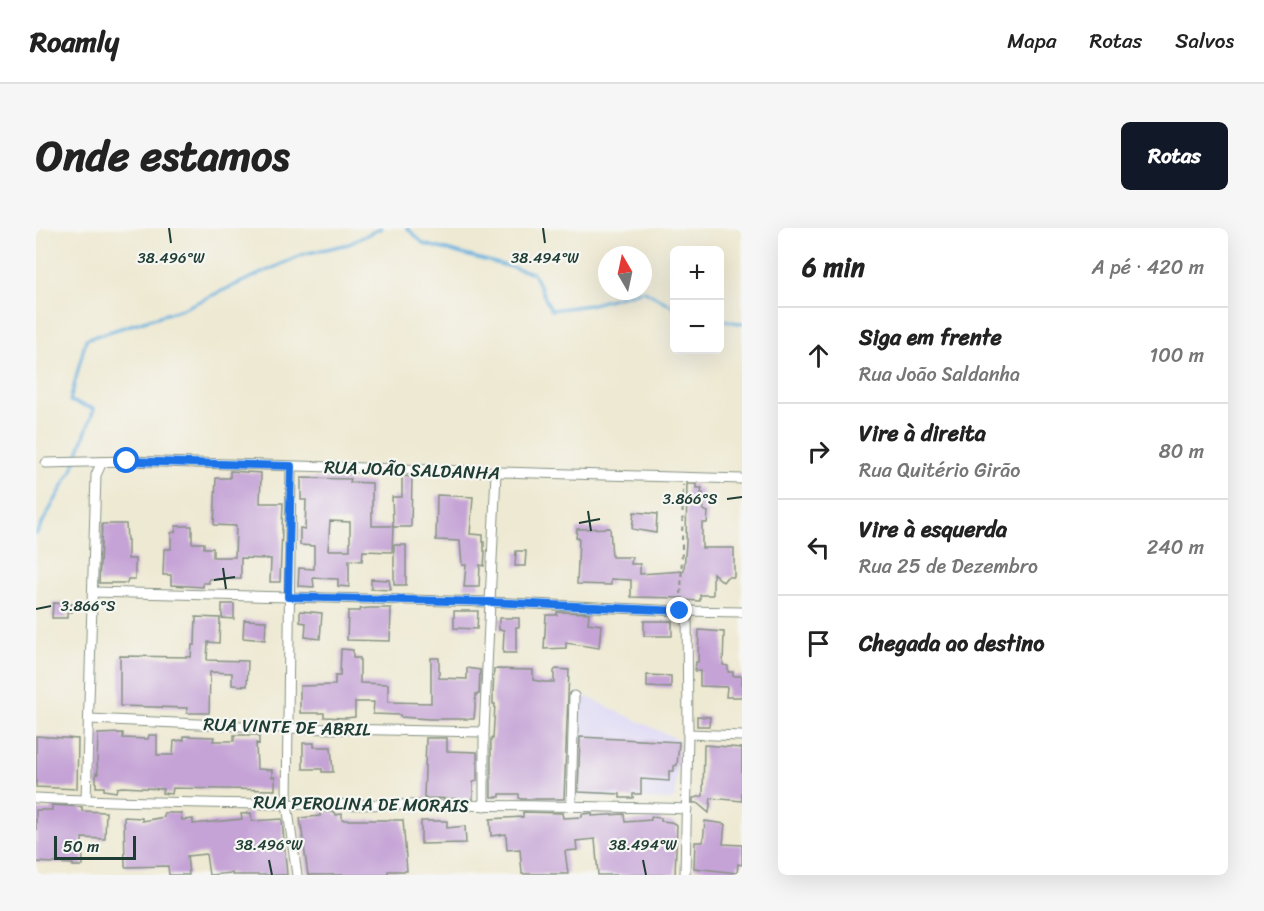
<!DOCTYPE html>
<html lang="pt">
<head>
<meta charset="utf-8">
<style>
  :root { --surface:#fff; --page:#f6f6f6; --text:#222; --muted:#767676; --line:#e0e0e0; --accent:#111827 }
  body { margin:0; font-family:Sriracha,sans-serif; background:var(--page); color:var(--text) }
  .controls { position:absolute; right:18px; top:18px; display:grid; overflow:hidden; border-radius:9px; box-shadow:0 6px 24px #0002 }
  .controls button { width:54px; height:54px; display:grid; place-items:center; padding:0; border:0; border-bottom:2px solid var(--line); background:var(--surface); color:var(--text); font:30px sans-serif }
  .compass { position:absolute; left:562px; top:18px; width:54px; height:54px; border-radius:50%; background:var(--surface); box-shadow:0 6px 24px #0002; rotate:351deg }
  .scale { position:absolute; left:18px; bottom:15px; width:82px; box-sizing:border-box; padding-left:6px; border:3px solid #1f3d34; border-top:0; font-size:16px; line-height:21px; white-space:nowrap; color:#1f3d34; -webkit-text-stroke:4px #f6f6f2; paint-order:stroke }
  .stop { position:absolute; width:18px; height:18px; margin:-14px; border:4px solid #1a73e8; border-radius:50%; background:#fff }
  .stop.end { background:#1a73e8; border-color:#fff; box-shadow:0 2px 6px #0008 }
  .list { margin:0; padding:0; list-style:none }
  h2 { display:flex; justify-content:space-between; align-items:center; height:78px; margin:0; padding:0 24px; font-size:26px }
  h2 small { font-size:20px; font-weight:400; color:var(--muted) }
  .list li { display:grid; grid-template-columns:39px 1fr auto; gap:18px; align-items:center; box-sizing:border-box; height:96px; padding:0 24px; border-top:2px solid var(--line) }
  .list b { display:block; font-size:22px; white-space:nowrap }
  .list p { margin:0; font-size:20px; white-space:nowrap; color:var(--muted) }
  .list em { font-size:20px; font-style:normal; color:var(--muted) }
  .icon { flex:none; width:33px; height:33px; fill:none; stroke:currentColor; stroke-width:2; stroke-linecap:round; stroke-linejoin:round }
  .map { position:relative; flex:none; width:706px; height:647px; overflow:hidden; border-radius:9px }
  header { display:flex; align-items:center; gap:36px; box-sizing:border-box; height:84px; padding:0 30px; background:var(--surface); border-bottom:2px solid var(--line) }
  header strong { font-size:28px }
  nav { display:flex; gap:33px; margin-inline-start:auto; font-size:21px }
  .intro { display:flex; align-items:center; justify-content:space-between; box-sizing:border-box; height:144px; padding:0 36px }
  h1 { margin:0; font-size:42px }
  .button { padding:15px 27px; border-radius:9px; background:var(--accent); color:#fff; font-size:21px; font-weight:700 }
  main { display:flex; gap:36px; padding:0 36px }
  aside { flex:1; background:var(--surface); border-radius:9px; box-shadow:0 6px 24px #0002 }
  .map>svg:first-child { display:block }
  .built { fill:#dcd6f6 }
  .lines { fill:none; stroke-linecap:round; stroke-linejoin:round }
  .stream { stroke:#67b0de; stroke-width:3 }
  .building { fill:#c5a3d6; fill-rule:evenodd }
  .street-casing { stroke:#869383; stroke-width:11 }
  .path { stroke:#869383; stroke-width:2; stroke-dasharray:4.5 4.5; stroke-linecap:butt }
  .street { stroke:#fff; stroke-width:9 }
  .route { stroke:#1a73e8; stroke-width:8 }
  .ticks { fill:none; stroke:#1f3d34; stroke-width:2 }
  .labels { text-anchor:middle; stroke-width:4.5; stroke-linejoin:round; paint-order:stroke }
  .street-label { font-size:18px; fill:#1f3d34; stroke:#f6f6f2 }
  .ticks-label { font-size:15px; text-anchor:middle; fill:#1f3d34; stroke:#f6f6f2; stroke-width:4.5; stroke-linejoin:round; paint-order:stroke }
</style>
</head>
<body>
<header>
<strong>Roamly</strong>
<nav><a>Mapa</a><a>Rotas</a><a>Salvos</a></nav>
</header>
<div class="intro"><h1>Onde estamos</h1><a class="button">Rotas</a></div>
<main>
<div class="map">
<svg width="706" height="647" viewBox="0 0 706 647">
  <rect width="100%" height="100%" fill="#f6f6f2"/>
  <filter id="ink" filterUnits="userSpaceOnUse"><feTurbulence type="fractalNoise" baseFrequency=".0167" numOctaves="2"/><feDisplacementMap in="SourceGraphic" scale="12" xChannelSelector="R" yChannelSelector="G"/><feConvolveMatrix kernelMatrix="1 2 1 2 8 2 1 2 1" color-interpolation-filters="sRGB"/></filter>
  <filter id="wash" filterUnits="userSpaceOnUse"><feTurbulence type="fractalNoise" baseFrequency=".008" numOctaves="4" result="noise"/><feDisplacementMap in="SourceGraphic" scale="24" xChannelSelector="R" yChannelSelector="G"/><feGaussianBlur stdDeviation="1.35" result="paint"/><feColorMatrix in="noise" values="0 0 0 0 0 0 0 0 0 0 0 0 0 0 0 0 0 1.4 0 .05"/><feComposite in="paint" operator="in"/></filter>
  <g filter="url(#wash)">
    <rect width="100%" height="100%" fill="#eee9d2"/>
    <polygon class="built" points="540,464 643,512 639,568 636,572 541,568"/>
    <g class="lines">
      <g class="stream">
        <polyline points="371,0 388,16 497,45 515,82 553,77 604,63"/>
        <polyline points="607,62 638,79"/>
        <polyline points="684,91 706,96"/>
        <polyline points="0,306 36,242 58,181 34,173 50,111 146,81 268,26 313,16 345,0"/>
      </g>
    </g>
    <g id="blocks">
      <g class="building">
        <polygon points="194,243 225,245 224,275 247,275 244,354 234,354 235,331 205,330 205,351 173,351 173,355 167,355 167,359 135,357 135,347 127,347 128,321 135,321 135,305 139,304 140,298 156,298 156,315 168,315 168,320 177,320 177,329 199,329 200,298 178,297 180,250 194,250"/>
        <path d="M 366,248 L 376,249 L 375,299 L 357,299 L 356,324 L 327,323 L 326,333 L 313,332 L 313,359 L 302,358 L 302,351 L 277,350 L 278,359 L 262,358 L 263,340 L 278,341 L 278,318 L 264,317 L 264,300 L 269,301 L 270,272 L 265,272 L 265,250 L 315,251 L 314,254 L 336,255 L 336,298 L 357,298 L 356,269 L 366,269 ZM 294,293 L 314,294 L 314,322 L 292,322 Z"/>
        <polygon points="651,256 660,256 660,260 666,260 665,265 667,265 667,282 672,284 671,295 666,295 666,320 698,320 698,349 691,349 687,354 677,345 677,367 664,367 664,373 647,372 647,370 595,369 595,352 575,351 575,357 541,356 543,310 540,310 541,301 574,300 576,329 596,329 595,336 604,336 604,346 648,343 650,314"/>
        <polygon points="401,267 437,269 434,306 447,307 447,314 448,314 448,323 449,323 448,338 444,337 443,359 428,359 430,337 426,337 424,313 400,312"/>
        <polygon points="598,284 621,286 620,305 596,301"/>
        <polygon points="66,296 90,296 91,312 92,312 92,331 99,331 99,351 92,351 91,355 63,355"/>
        <rect x="358" y="317" width="12" height="40"/>
        <polygon points="480,323 490,323 489,338 479,338"/>
        <polygon points="335,351 353,352 355,362 335,361"/>
        <polygon points="17,375 36,376 36,384 31,384 31,390 16,390"/>
        <polygon points="186,376 198,376 198,391 186,390"/>
        <polygon points="334,380 355,380 354,413 311,412 312,383 324,383 324,381"/>
        <polygon points="264,383 286,385 284,411 269,409 270,395 264,394"/>
        <polygon points="418,383 442,383 441,401 418,400"/>
        <polygon points="521,384 553,385 552,395 565,397 563,420 530,415 530,420 508,421 510,387 521,387"/>
        <polygon points="160,389 184,390 183,415 172,414 171,432 212,433 211,458 196,457 196,445 174,444 173,485 151,485 151,480 84,478 84,428 155,429 156,417 159,417"/>
        <polygon points="463,390 483,390 483,399 480,399 480,425 467,425 468,402 463,402"/>
        <polygon points="208,392 230,393 229,412 207,410"/>
        <rect x="608" y="393" width="28" height="15"/>
        <polygon points="663,402 688,404 687,437 692,438 692,444 697,444 697,448 706,448 706,469 690,469 691,459 664,458 664,443 659,443 660,434 662,434"/>
        <polygon points="305,421 317,422 317,430 324,430 324,455 352,456 352,474 395,475 395,430 403,430 403,450 431,451 431,440 444,442 443,466 440,466 438,491 394,491 364,489 364,487 337,486 338,474 319,474 319,489 309,490 288,489 288,485 264,485 264,458 299,457 299,448 304,448"/>
        <polygon points="458,441 497,442 497,452 508,454 518,454 518,443 520,441 533,442 528,571 485,571 483,570 483,566 464,566 464,569 455,569 455,511 457,511 459,476 457,476 457,466"/>
        <polygon points="611,447 635,448 635,460 611,459"/>
        <polygon points="661,488 674,489 673,498 661,498"/>
        <polygon points="87,505 87,510 112,511 113,507 121,507 121,527 137,527 138,513 148,512 148,508 178,509 177,513 198,513 198,507 223,507 223,516 220,515 221,541 236,542 236,549 239,549 239,562 137,560 136,566 126,565 127,561 86,559 81,560 80,564 68,562 68,559 60,559 60,545 62,546 61,534 62,506"/>
        <polygon points="0,508 42,511 41,561 0,559"/>
        <polygon points="544,509 643,514 641,537 638,538 638,543 633,543 633,553 605,551 605,566 597,566 597,570 584,570 584,566 542,564"/>
        <polygon points="390,510 411,510 411,523 441,524 441,553 437,554 437,571 388,570"/>
        <polygon points="267,515 278,515 278,519 295,519 297,544 286,544 286,541 267,541"/>
        <polygon points="668,517 706,520 706,573 675,570 673,585 661,575 657,575 657,570 667,568"/>
        <polygon points="16,577 46,579 46,583 70,584 69,611 46,610 47,638 37,638 37,636 0,634 0,582 16,582"/>
        <polygon points="284,584 299,584 300,587 306,586 306,592 367,592 371,643 352,643 352,647 272,647 264,590 284,588"/>
        <polygon points="487,584 526,585 527,590 546,589 546,586 556,585 556,588 588,586 589,594 615,592 615,589 625,590 625,593 635,594 641,597 639,647 562,647 559,611 540,613 541,622 529,623 532,646 486,646 484,621 471,622 470,606 455,608 454,591 487,589"/>
        <polygon points="128,585 145,585 146,592 157,591 157,596 206,591 205,586 215,585 216,593 246,591 251,647 196,647 196,645 173,647 170,626 151,628 153,647 133,647 132,638 89,639 88,589 106,590 106,593 128,589"/>
        <polygon points="385,593 411,593 411,600 429,598 430,615 385,616"/>
        <polygon points="669,593 689,596 687,616 706,617 706,637 702,636 701,645 658,640 659,614 667,614"/>
      </g>
    </g>
  </g>
  <g filter="url(#ink)">
    <use href="#blocks" fill-opacity="0" stroke="#869383" stroke-width="1.5"/>
    <g class="lines">
      <defs>
        <g id="street">
          <polyline points="10,235 91,233 706,251"/>
          <polyline points="255,238 251,576 261,647"/>
          <polyline points="57,364 453,374 644,383 706,384"/>
          <polyline points="54,491 251,500 448,504"/>
          <polyline points="652,506 706,508"/>
          <path d="M 0,570 C 217,580 434,574 651,581"/>
          <polyline points="50,572 60,247 66,234"/>
          <polyline points="535,577 538,468"/>
          <polyline points="448,578 448,504 460,245"/>
          <polyline points="649,647 652,506 651,383"/>
        </g>
      </defs>
      <use href="#street" class="street-casing"/>
      <polyline class="path" points="645,375 647,257"/>
      <use href="#street" class="street"/>
    </g>
  </g>
  <g class="lines" filter="url(#ink)">
    <polyline class="route" points="91,233 255,238 252,369 453,374 644,383"/>
  </g>
  <path class="ticks" d="M 133,0 L 135,15M 507,0 L 509,15M 691,271 L 706,269M 552,283 L 555,303M 543,295 L 564,291M 187,340 L 190,361M 178,352 L 199,349M 0,381 L 15,378M 233,632 L 236,647M 607,632 L 610,647"/>
  <g class="labels">
    <g class="street-label">
      <text transform="translate(376 242) rotate(2)" y="6">RUA JOÃO SALDANHA</text>
      <text transform="translate(251 499) rotate(2)" y="6">RUA VINTE DE ABRIL</text>
      <text transform="translate(325 576) rotate(1)" y="6">RUA PEROLINA DE MORAIS</text>
    </g>
  </g>
  <g class="ticks-label">
    <text x="135" y="35">38.496°W</text>
    <text x="509" y="35">38.494°W</text>
    <text x="654" y="276">3.866°S</text>
    <text x="52" y="383">3.866°S</text>
    <text x="233" y="622">38.496°W</text>
    <text x="607" y="622">38.494°W</text>
  </g>
</svg>
<div class="controls">
<button>+</button>
<button>−</button>
</div>
<svg class="compass" viewBox="-18 -18 36 36"><path d="M0-13l5 13h-10z" fill="#e53935"/><path d="M0 13l5-13h-10z" fill="#767676"/></svg>
<div class="scale">50 m</div>
<div class="stop" style="left:91px;top:233px"></div>
<div class="stop end" style="left:644px;top:383px"></div>
</div>
<aside>
<h2>6 min<small>A pé · 420 m</small></h2>
<ul class="list">
<li><svg class="icon" aria-label="ahead" viewBox="0 0 24 24"><path d="M12 20V5M6 11l6-6 6 6"/></svg><div><b>Siga em frente</b><p>Rua João Saldanha</p></div><em>100 m</em></li>
<li><svg class="icon" aria-label="right" viewBox="0 0 24 24"><path d="M7 20v-9h11M14 6l5 5-5 5"/></svg><div><b>Vire à direita</b><p>Rua Quitério Girão</p></div><em>80 m</em></li>
<li><svg class="icon" aria-label="left" viewBox="0 0 24 24"><path d="M17 20v-9H6M10 6l-5 5 5 5"/></svg><div><b>Vire à esquerda</b><p>Rua 25 de Dezembro</p></div><em>240 m</em></li>
<li><svg class="icon" aria-label="arrive" viewBox="0 0 24 24"><path d="M6 21V4h12l-3 4 3 4H6"/></svg><div><b>Chegada ao destino</b></div></li>
</ul>
</aside>
</main>
</body>
</html>
